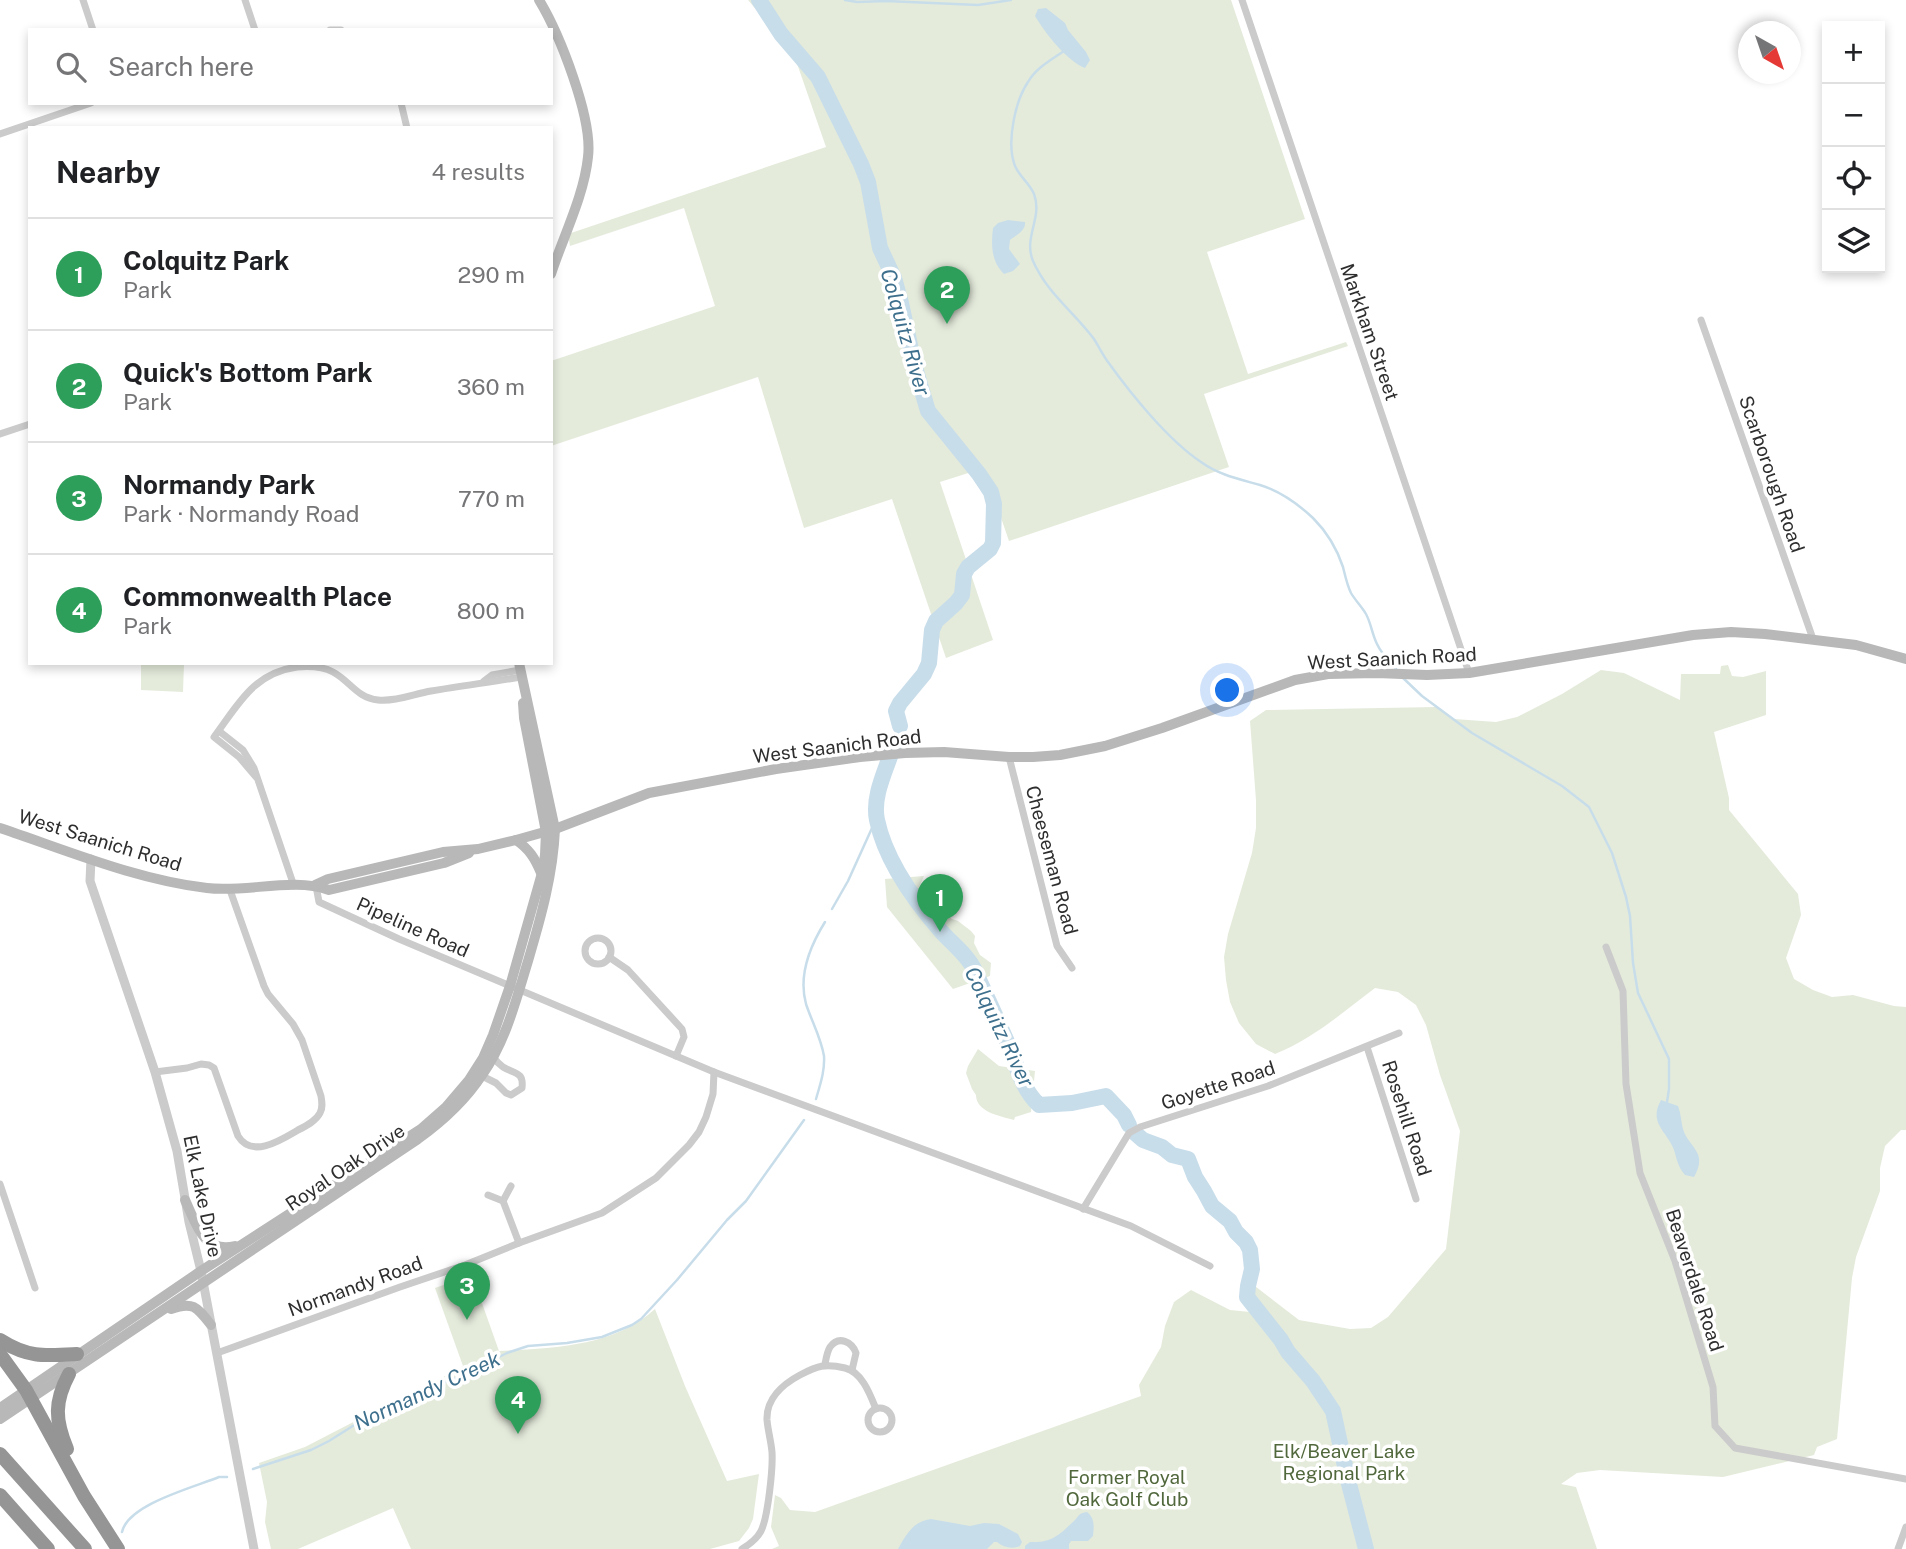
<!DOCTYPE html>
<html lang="en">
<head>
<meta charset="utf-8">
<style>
  :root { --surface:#fff; --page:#f2f2f2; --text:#202124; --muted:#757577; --line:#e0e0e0; --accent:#e03444 }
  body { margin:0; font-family:"Public Sans",sans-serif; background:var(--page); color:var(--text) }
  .controls { position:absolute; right:21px; top:21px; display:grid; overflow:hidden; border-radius:0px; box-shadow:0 4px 10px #0003 }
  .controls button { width:63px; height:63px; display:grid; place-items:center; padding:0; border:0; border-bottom:2px solid var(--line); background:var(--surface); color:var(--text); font:35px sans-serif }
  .compass { position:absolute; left:1738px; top:21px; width:63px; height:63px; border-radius:50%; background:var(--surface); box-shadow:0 4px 10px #0003; rotate:140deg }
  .you { position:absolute; left:1228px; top:691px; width:24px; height:24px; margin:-18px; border:5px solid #fff; border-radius:50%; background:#1a73e8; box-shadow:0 0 0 10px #1a73e833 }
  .badge { display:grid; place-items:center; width:46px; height:46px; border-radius:50%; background:var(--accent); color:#fff; font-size:23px; font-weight:700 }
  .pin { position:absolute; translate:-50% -58px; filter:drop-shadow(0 2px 4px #0008) }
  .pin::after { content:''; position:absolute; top:37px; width:24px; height:21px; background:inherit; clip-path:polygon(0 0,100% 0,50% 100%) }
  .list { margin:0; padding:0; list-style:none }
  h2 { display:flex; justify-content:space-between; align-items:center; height:91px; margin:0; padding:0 28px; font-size:30px }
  h2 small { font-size:23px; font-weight:400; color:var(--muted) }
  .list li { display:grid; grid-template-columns:46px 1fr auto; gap:21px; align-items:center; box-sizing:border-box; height:112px; padding:0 28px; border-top:2px solid var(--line) }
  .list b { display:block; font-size:26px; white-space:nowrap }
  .list p { margin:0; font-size:23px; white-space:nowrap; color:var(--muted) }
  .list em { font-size:23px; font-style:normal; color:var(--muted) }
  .icon { flex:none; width:38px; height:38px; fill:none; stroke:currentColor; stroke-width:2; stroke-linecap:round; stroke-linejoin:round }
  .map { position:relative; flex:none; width:1906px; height:1549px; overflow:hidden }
  .search { position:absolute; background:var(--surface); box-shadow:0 4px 10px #0003; left:28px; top:28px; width:525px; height:77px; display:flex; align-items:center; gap:18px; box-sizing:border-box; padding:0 24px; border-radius:0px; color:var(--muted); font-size:26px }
  .panel { position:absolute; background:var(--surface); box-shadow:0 4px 10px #0003; left:28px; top:126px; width:525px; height:539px; border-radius:0px }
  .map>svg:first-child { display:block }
  .green { fill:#e4ebdb }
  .water { fill:#c8ddea }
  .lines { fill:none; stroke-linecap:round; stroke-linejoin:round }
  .stream { stroke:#c8ddea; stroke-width:2.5 }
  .river { stroke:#c8ddea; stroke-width:16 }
  .minor { stroke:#cbcbcb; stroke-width:7 }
  .tertiary { stroke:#cbcbcb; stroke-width:9 }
  .secondary { stroke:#b8b8b8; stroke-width:10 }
  .motorway { stroke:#959595; stroke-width:14 }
  .labels { text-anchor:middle; stroke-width:7; stroke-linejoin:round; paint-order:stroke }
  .street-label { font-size:19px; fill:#2e2e2e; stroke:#fff }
  .park-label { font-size:19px; fill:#51683c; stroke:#fff }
  .water-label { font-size:21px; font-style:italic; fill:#3e708d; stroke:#fff }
</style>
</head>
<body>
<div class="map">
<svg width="1906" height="1549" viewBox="0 0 1906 1549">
  <rect width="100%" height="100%" fill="#fff"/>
  <g class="green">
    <polygon points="748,0 1231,0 1305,219 1207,252 1248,374 1346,342 1348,346 1204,394 1229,467 1009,541 984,468 940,482 993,640 946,658 892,499 804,528 758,377 551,446 551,361 715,306 684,208 570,246 568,234 826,147 793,52"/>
    <polygon points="141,663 184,664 183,692 141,690"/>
    <path d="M 1728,665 L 1732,676 L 1743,677 L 1766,671 L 1766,715 L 1714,732 L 1729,798 L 1729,810 L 1798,894 L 1801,915 L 1786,958 L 1794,979 L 1813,990 L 1832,997 L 1853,995 L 1894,1006 L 1906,1007 L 1906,1130 L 1901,1130 L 1885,1146 L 1880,1168 L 1880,1191 L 1856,1257 L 1852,1278 L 1837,1439 L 1817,1447 L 1814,1455 L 1723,1477 L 1600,1470 L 1577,1473 L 1561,1484 L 1576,1487 L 1597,1549 L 772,1549 L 779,1546 L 771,1527 L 775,1495 L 781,1498 L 790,1510 L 815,1512 L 1141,1396 L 1139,1385 L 1161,1347 L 1165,1326 L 1174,1302 L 1191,1290 L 1230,1310 L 1250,1312 L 1246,1300 L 1251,1283 L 1299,1320 L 1350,1329 L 1371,1328 L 1388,1317 L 1446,1249 L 1460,1131 L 1440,1075 L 1426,1025 L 1416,1005 L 1398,992 L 1375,988 C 1343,1012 1313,1039 1275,1054 L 1256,1044 L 1239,1023 L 1230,1002 L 1226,980 L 1224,957 L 1228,934 L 1252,853 L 1256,828 L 1256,800 L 1250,721 L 1266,710 L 1436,707 L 1454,719 L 1496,722 L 1517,717 L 1562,694 L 1601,670 L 1624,673 L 1680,700 L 1681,674 L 1720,674 L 1721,666 Z"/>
    <polygon points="924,876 915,896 930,901 952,919 958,921 971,931 975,936 974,943 980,955 991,963 990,976 953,989 887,907 885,879"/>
    <path d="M 978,1049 L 999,1066 L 1035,1071 L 1031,1112 L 1015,1117 L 1014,1120 C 1000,1116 976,1112 976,1095 L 972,1089 L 966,1073 L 968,1066 Z"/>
    <path d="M 472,1275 L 499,1351 C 552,1348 614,1347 655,1309 L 685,1386 L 727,1481 L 759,1474 L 753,1519 L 749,1528 L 739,1541 L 710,1549 L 411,1549 L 393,1508 L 298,1549 L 271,1549 L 265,1522 L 267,1502 L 259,1463 L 305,1447 L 396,1400 L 405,1398 L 463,1366 L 435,1288 Z"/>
  </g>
  <g class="water">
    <path d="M 1046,8 L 1065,23 L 1068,30 L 1086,52 L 1090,60 L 1085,68 C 1067,61 1045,33 1035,16 L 1038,9 Z"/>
    <path d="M 1008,220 L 1025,222 C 1026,231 1016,235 1010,240 L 1009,249 L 1020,264 L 1013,271 L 1004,274 C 991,261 991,245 993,228 L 998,223 Z"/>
    <path d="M 1661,1100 L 1678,1106 C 1681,1114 1681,1121 1683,1129 C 1688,1147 1709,1152 1694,1177 L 1685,1175 C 1678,1167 1677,1160 1674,1150 C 1667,1131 1648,1123 1661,1100 Z"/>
    <path d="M 1087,1512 C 1095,1518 1094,1527 1093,1536 L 1088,1541 L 1071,1541 L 1069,1544 L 1069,1549 L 1025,1549 L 1025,1546 L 1030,1542 C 1052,1543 1059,1535 1074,1521 C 1079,1516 1078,1513 1087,1512 Z"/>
    <path d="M 931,1519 L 970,1526 L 984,1523 L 999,1524 L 1018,1534 L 1022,1542 L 1020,1546 C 1012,1549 1004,1548 997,1542 L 994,1542 L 987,1549 L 898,1549 C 906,1535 913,1521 931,1519 Z"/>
  </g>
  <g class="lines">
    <g class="stream">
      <polyline points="845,0 857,2 886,1 978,5 1011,0"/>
      <path d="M 1064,51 C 1051,60 1036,68 1028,82 C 1015,101 1007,141 1014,163 C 1017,175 1029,182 1034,194 C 1043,218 1023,237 1033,261 C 1047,293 1074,312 1094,339 C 1099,347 1103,355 1108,362 C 1131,394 1168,440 1201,462 C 1219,475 1239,479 1260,485 C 1280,491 1298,504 1313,518 C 1327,532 1337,549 1343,567 C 1345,575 1347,585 1351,593 C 1355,600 1362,607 1366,614 C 1371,623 1372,634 1377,644 C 1381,653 1389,661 1396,669"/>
      <polyline points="1402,677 1422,696 1472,733 1562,786 1589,807 1612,853 1626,897 1630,916 1633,963 1638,993 1669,1059 1669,1089 1667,1102"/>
      <polyline points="832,909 848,881 877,817"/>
      <path d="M 816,1099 C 820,1085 825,1071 824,1056 C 821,1038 812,1022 806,1004 C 798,975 810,946 825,922"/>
      <polyline points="253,1469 311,1450 329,1441 356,1424 391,1409 427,1389 461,1376 507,1353 528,1346 567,1343 602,1337 632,1325 641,1319 677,1280 727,1220 746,1201 804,1120"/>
      <path d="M 122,1532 C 128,1504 195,1487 219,1477 L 227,1477"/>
    </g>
    <g class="river">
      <polyline points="759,0 781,34 818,77 861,164 868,182 880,248 894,278 901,303 914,364 928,411 979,474 991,492 994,504 993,543 990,549 968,567 964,574 962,595 956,603 936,621 932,630 929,663 924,674 900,703 896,711 900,726"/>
      <path d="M 893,748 C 886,770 872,796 877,820 C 885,859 915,901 940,930 C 951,943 968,955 975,971 C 986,995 997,1019 1008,1044 C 1017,1065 1021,1088 1039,1105 L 1072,1103 L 1106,1096 L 1124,1115 L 1129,1125"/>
      <polyline points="1135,1133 1143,1140 1162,1147 1172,1155 1188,1159 1195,1177 1204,1191 1212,1206 1230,1221 1236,1232 1246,1242 1250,1250 1252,1269 1248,1286 1247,1297 1281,1340 1288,1352 1313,1381 1333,1411 1348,1480 1366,1549"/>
    </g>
    <g class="minor">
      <polyline points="83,0 93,30"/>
      <polyline points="245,0 255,30"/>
      <polyline points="1242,0 1469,673"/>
      <polyline points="330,30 341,30"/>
      <polyline points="401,103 407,128"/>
      <polyline points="0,134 91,103"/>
      <polyline points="1701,320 1813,639"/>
      <polyline points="0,434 30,424"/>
      <polyline points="484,681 492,675 520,670"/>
      <polyline points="219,731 243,750 254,768 294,886"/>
      <polyline points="1009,757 1057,946 1072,968"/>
      <path d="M 256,777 L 239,757 L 214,737 C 238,705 253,673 297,667 C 309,666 322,666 333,672 C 350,681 357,698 378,700 C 395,702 414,694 431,691 C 460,686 491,682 521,677"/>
      <polyline points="316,886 319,902 399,939 714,1072 1131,1226 1210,1266"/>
      <circle cx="598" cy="951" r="13"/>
      <polyline points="1606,947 1623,991 1626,1084 1640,1173 1675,1261 1713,1387 1715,1426 1735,1448 1906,1479"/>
      <polyline points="609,957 628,970 682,1029 684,1037 676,1056"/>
      <polyline points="1367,1047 1416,1199"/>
      <path d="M 155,1072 L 187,1068 L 201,1064 L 209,1065 L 214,1068 L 238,1136 C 252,1159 281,1140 298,1130 C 306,1126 316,1121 320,1113 C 323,1108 322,1102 321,1096 L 302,1040 L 293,1024 L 268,994 L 264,986 L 230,890"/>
      <path d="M 482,1076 L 496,1083 L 506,1093 L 511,1095 L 522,1088 C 524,1071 514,1074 503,1067 C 499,1064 496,1061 494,1058"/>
      <polyline points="0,1184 35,1288"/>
      <polyline points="511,1186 503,1201 519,1243"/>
      <polyline points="488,1195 503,1201"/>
      <polyline points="1083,1209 1129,1133 1140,1127 1268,1086 1399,1033"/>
      <polyline points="217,1353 400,1287 465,1265 519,1243 602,1213 656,1178 689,1145 699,1132 706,1117 713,1094 714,1072"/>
      <path d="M 825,1364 C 826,1359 827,1352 830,1347 C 839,1335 852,1342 856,1353 L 852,1370"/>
      <circle cx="880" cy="1420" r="12"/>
      <path d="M 742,1549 C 750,1544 757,1539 761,1531 C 768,1517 773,1468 772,1452 C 771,1441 768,1431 767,1420 C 766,1399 783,1384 800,1375 C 817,1366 825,1363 845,1368 C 862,1372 870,1394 876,1409"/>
      <polyline points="1898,1549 1906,1527"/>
    </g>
    <polyline class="tertiary" points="91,859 90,881 155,1072 177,1151 189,1222 201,1271 254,1549"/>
    <g class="secondary">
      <path d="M 539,0 C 559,33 593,118 588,157 C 584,196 563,237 551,274"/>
      <path d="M 0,828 C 66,850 137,880 207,888 C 246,893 293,877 329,890 L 444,863 L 469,853"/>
      <path d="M 516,840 C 529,849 535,858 541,873"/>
      <polyline points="315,885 328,879 443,852 478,849 516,840 555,829 649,793 776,769 860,757 905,753 944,752 1009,757 1033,757 1060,755 1105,746 1162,728 1295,680 1328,674 1377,673 1427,675 1469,673 1693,635 1731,632 1765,634 1856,645 1906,659"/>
      <path d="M 185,1200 C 196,1223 203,1254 235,1246"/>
      <path d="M 171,1309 C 193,1301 197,1307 211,1325"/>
      <polyline points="0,1408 201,1271 421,1129 446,1107 469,1080 483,1058 493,1035 510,986 542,873 545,855 546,832 524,718 523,703"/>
      <path d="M 0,1419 L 418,1139 C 443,1121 465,1101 482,1075 C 506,1041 516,1000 528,961 C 541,917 553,875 555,829 L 519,663"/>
    </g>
    <g class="motorway">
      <path d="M 0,1340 C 28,1358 45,1356 77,1354"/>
      <polyline points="0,1354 26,1390 84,1496 118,1549"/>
      <path d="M 67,1449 C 55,1420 54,1402 69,1374"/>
      <polyline points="0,1454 85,1549"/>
      <polyline points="0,1495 48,1549"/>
    </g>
  </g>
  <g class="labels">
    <g class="street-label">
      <text transform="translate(1370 332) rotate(71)" y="7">Markham Street</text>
      <text transform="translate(1772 474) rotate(71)" y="7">Scarborough Road</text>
      <text transform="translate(1392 658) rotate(-3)" y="7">West Saanich Road</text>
      <text transform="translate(837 746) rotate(-7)" y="7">West Saanich Road</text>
      <text transform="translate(100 840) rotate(17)" y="7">West Saanich Road</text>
      <text transform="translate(1052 860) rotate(75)" y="7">Cheeseman Road</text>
      <text transform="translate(413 927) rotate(24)" y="7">Pipeline Road</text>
      <text transform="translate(1218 1085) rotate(-18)" y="7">Goyette Road</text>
      <text transform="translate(1407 1118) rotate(72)" y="7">Rosehill Road</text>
      <text transform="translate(345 1167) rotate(-34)" y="7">Royal Oak Drive</text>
      <text transform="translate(203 1196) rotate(78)" y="7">Elk Lake Drive</text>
      <text transform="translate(1695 1280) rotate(72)" y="7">Beaverdale Road</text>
      <text transform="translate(355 1286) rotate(-20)" y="7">Normandy Road</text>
    </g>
    <g class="park-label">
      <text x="1344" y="1458">Elk/Beaver Lake<tspan x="1344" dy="22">Regional Park</tspan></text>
      <text x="1127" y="1484">Former Royal<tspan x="1127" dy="22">Oak Golf Club</tspan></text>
    </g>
    <g class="water-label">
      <text transform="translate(905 332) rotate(74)" y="7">Colquitz River</text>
      <text transform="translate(999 1027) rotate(64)" y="7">Colquitz River</text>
      <text transform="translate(427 1391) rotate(-25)" y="7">Normandy Creek</text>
    </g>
  </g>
</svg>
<div class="controls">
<button>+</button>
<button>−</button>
<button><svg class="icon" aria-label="locate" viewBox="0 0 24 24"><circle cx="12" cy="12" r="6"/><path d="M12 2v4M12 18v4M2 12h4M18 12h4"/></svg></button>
<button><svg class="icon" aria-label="layers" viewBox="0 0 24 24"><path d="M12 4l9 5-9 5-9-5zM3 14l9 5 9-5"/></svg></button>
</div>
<svg class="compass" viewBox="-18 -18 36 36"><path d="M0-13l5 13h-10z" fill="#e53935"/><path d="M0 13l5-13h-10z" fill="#757577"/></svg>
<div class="you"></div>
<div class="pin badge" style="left:940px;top:932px;background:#2e9e5b">1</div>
<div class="pin badge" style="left:947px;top:324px;background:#2e9e5b">2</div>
<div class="pin badge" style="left:467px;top:1320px;background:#2e9e5b">3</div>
<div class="pin badge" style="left:518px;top:1434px;background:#2e9e5b">4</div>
<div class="search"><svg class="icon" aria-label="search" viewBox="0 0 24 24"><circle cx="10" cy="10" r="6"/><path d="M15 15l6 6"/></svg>Search here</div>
<section class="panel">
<h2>Nearby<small>4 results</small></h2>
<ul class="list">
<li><span class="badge" style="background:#2e9e5b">1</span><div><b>Colquitz Park</b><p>Park</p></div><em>290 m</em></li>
<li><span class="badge" style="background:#2e9e5b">2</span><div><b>Quick's Bottom Park</b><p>Park</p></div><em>360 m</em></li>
<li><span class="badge" style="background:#2e9e5b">3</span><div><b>Normandy Park</b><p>Park · Normandy Road</p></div><em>770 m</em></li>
<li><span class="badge" style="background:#2e9e5b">4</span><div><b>Commonwealth Place</b><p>Park</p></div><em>800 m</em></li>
</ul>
</section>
</div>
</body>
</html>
